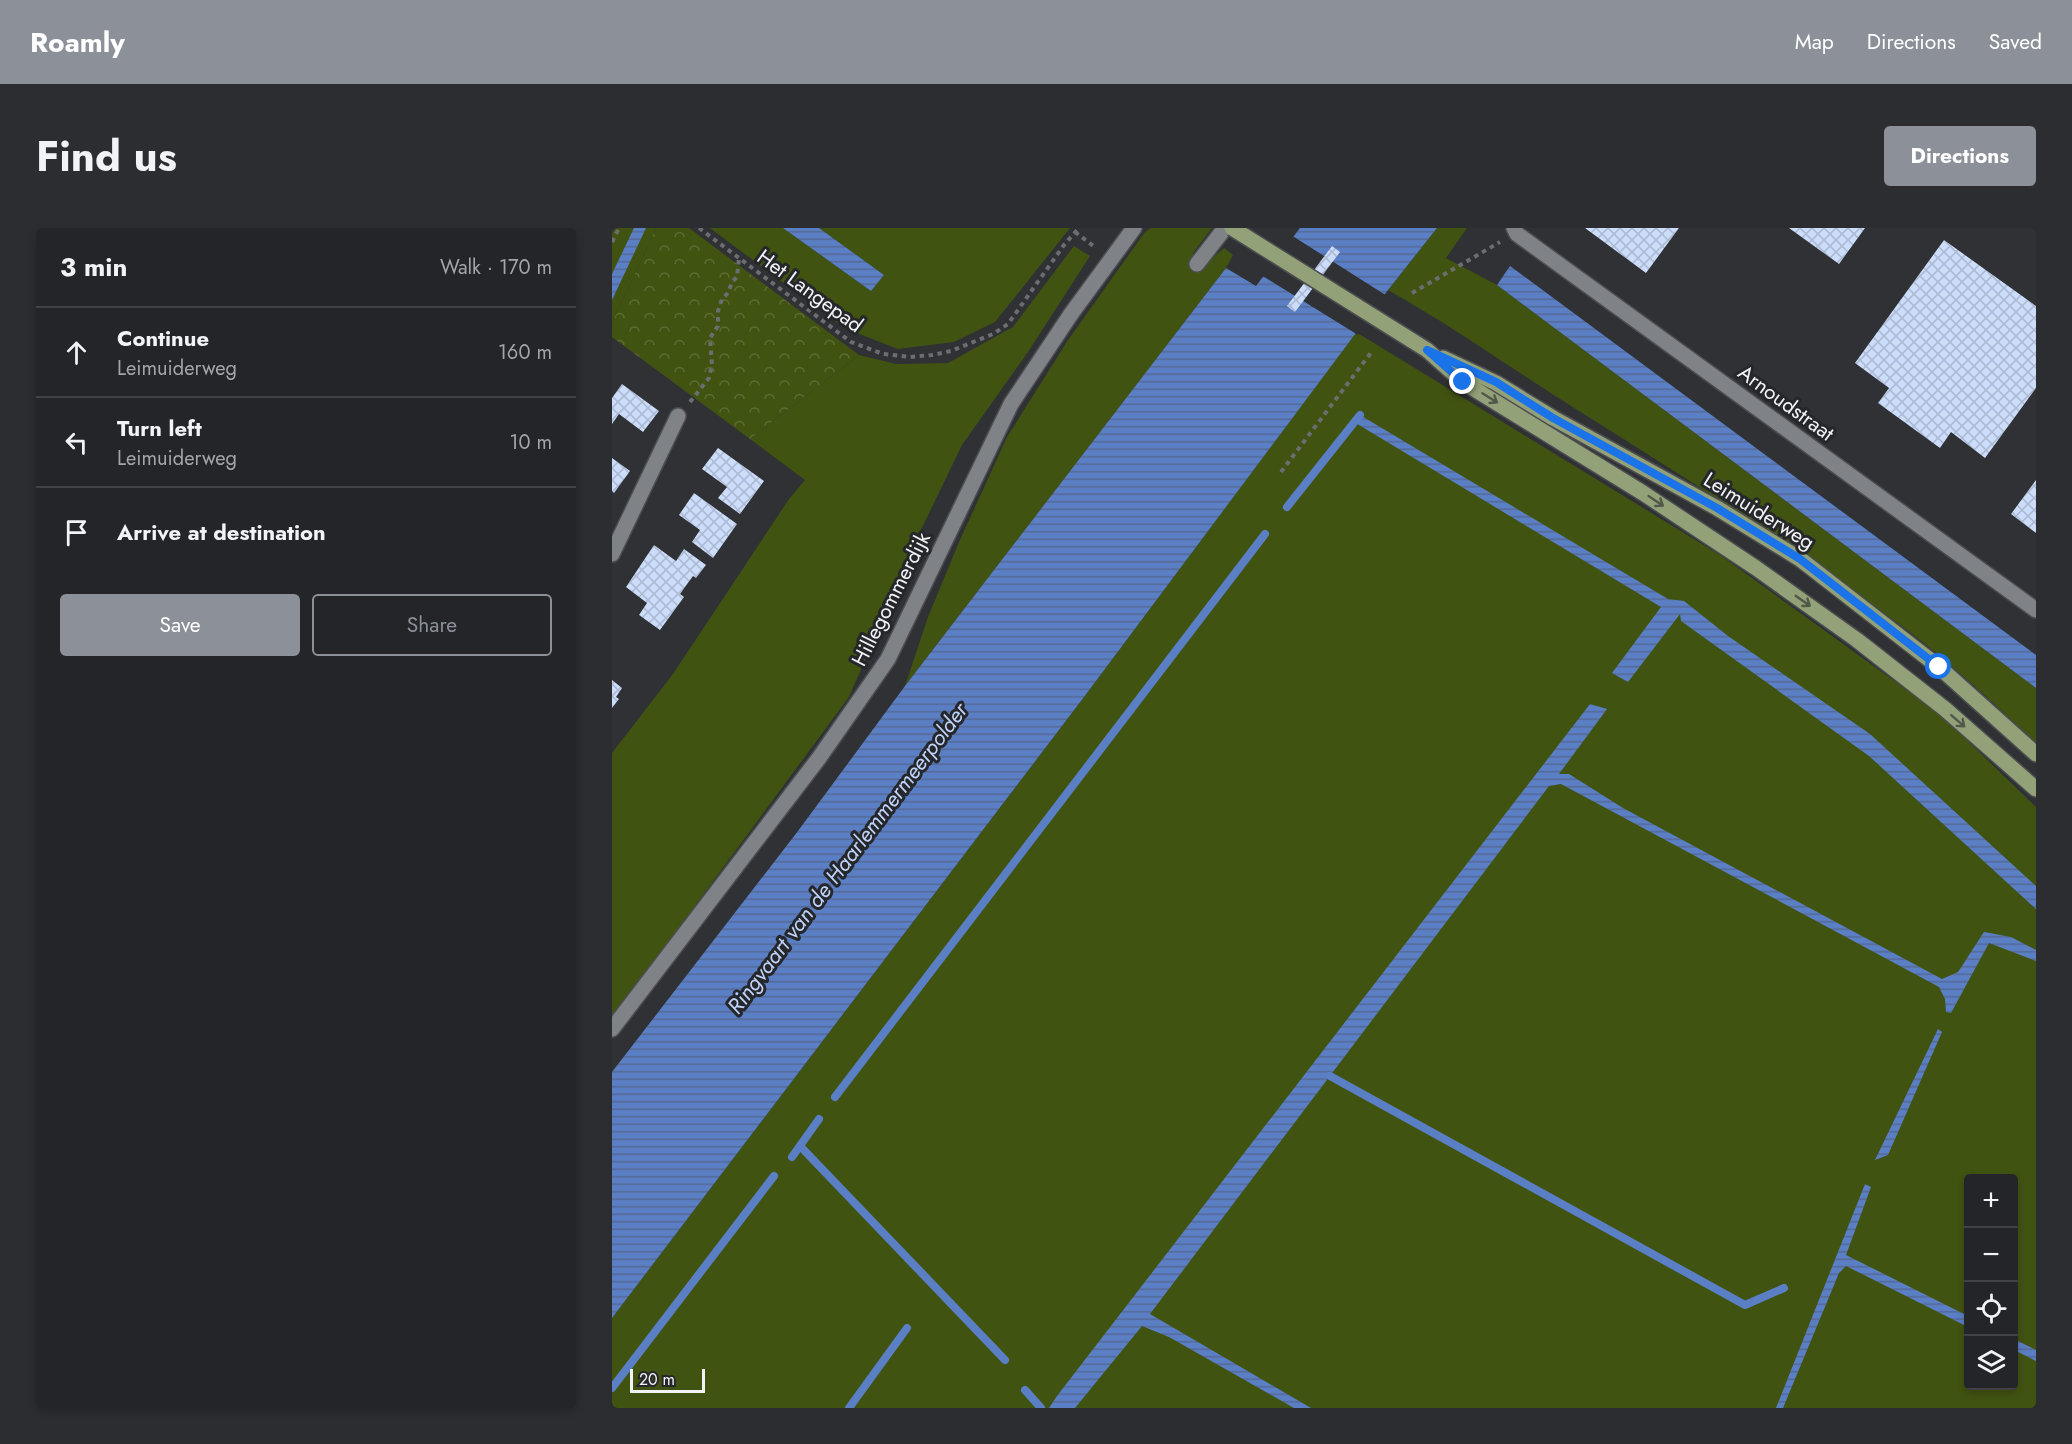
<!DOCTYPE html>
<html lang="en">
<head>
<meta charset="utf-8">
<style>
  :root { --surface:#232528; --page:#2b2d30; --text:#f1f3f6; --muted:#a3a5a8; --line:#404245; --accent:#8c9099 }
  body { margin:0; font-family:Jost,sans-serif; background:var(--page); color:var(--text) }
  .controls { position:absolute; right:18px; bottom:18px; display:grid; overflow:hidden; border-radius:6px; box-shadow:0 3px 9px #0003 }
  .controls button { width:54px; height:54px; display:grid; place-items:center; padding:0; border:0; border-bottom:2px solid var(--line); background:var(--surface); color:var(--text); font:30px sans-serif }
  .scale { position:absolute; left:18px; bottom:15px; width:75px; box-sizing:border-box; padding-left:6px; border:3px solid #f2f3f6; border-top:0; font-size:16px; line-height:21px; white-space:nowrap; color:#f2f3f6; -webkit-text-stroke:4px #25272b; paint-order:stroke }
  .stop { position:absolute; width:18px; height:18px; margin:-14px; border:4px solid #1a73e8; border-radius:50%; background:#fff }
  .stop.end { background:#1a73e8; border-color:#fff; box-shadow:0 2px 6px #0008 }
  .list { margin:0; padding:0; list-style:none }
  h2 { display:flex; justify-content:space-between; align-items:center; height:78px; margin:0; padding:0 24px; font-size:26px }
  h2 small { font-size:20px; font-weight:400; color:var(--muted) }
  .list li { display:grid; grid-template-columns:39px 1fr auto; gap:18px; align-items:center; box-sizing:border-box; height:90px; padding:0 24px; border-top:2px solid var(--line) }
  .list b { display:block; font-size:22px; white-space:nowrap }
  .list p { margin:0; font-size:20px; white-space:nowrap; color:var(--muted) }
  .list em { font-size:20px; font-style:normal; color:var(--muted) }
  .actions { display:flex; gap:12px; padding:18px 24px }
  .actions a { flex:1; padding:14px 0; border:2px solid var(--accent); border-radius:6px; text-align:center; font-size:21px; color:var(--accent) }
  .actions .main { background:var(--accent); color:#fff }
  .icon { flex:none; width:33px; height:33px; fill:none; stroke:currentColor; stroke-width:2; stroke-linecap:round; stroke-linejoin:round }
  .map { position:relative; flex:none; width:1424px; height:1180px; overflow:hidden; border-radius:6px }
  header { display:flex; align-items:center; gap:36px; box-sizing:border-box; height:84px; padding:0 30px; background:var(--accent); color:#fff }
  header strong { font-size:28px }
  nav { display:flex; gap:33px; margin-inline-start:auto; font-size:21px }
  .intro { display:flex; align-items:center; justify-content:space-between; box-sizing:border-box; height:144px; padding:0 36px }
  h1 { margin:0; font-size:42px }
  .button { padding:15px 27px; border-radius:6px; background:var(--accent); color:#fff; font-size:21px; font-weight:700 }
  main { display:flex; gap:36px; padding:0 36px }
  aside { flex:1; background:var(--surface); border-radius:6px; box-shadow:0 3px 9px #0003 }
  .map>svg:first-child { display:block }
  .green { fill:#415311; fill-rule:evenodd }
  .forest { fill:url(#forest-crowns) }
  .water { fill:url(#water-rules) }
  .pier { fill:#2f3135 }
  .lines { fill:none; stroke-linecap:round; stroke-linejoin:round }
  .stream { stroke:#5b7fc5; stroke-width:8 }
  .building { fill:url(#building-cross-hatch) }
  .minor-casing { stroke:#4c4d51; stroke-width:18 }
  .major-casing { stroke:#4c4d51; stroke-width:18 }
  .path { stroke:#6c6d71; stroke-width:4; stroke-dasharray:4.5 4.5; stroke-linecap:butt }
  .minor { stroke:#7f8287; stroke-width:15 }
  .major { stroke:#92a178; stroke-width:15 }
  .major-bridge-casing { stroke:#4c4d51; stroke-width:18; stroke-linecap:butt }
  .major-bridge { stroke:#92a178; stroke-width:15 }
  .oneway { stroke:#51584a }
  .route { stroke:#1a73e8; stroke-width:8 }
  .labels { text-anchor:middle; stroke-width:6; stroke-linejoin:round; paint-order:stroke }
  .street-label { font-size:21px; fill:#f2f3f6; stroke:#25272b }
  .water-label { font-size:22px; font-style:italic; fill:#bfd4fa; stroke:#25272b }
</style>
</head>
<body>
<header>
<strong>Roamly</strong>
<nav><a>Map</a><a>Directions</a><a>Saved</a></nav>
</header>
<div class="intro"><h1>Find us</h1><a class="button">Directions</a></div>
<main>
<aside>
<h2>3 min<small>Walk · 170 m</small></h2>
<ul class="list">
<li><svg class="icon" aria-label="ahead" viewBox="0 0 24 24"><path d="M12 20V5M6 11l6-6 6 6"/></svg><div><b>Continue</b><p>Leimuiderweg</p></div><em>160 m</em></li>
<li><svg class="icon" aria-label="left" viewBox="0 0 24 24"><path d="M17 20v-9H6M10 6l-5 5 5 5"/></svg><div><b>Turn left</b><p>Leimuiderweg</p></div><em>10 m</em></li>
<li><svg class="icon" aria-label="arrive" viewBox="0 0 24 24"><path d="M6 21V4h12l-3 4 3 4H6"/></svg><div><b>Arrive at destination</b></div></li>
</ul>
<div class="actions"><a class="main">Save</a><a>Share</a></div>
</aside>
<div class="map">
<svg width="1424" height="1180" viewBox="0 0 1424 1180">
  <defs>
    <pattern id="forest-crowns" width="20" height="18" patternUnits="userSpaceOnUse" patternTransform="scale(1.5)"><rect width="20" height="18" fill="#415311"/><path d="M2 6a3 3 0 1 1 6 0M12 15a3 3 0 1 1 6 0" fill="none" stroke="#5d6c34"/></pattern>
    <pattern id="water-rules" width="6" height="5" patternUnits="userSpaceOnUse" patternTransform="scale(1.5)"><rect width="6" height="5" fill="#5b7fc5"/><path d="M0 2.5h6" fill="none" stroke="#546994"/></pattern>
    <pattern id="building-cross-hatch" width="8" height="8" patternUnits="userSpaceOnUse" patternTransform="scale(1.5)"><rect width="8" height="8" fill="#ccddfb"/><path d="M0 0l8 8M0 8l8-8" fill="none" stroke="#abb8cf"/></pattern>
  </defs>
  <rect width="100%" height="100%" fill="#2f3135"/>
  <g class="green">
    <polygon points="0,0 44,0 0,95"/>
    <polygon points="98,0 171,0 259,63 272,47 207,0 458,0 383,94 342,114 286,121 232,100"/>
    <polygon points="539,0 600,0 581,25 582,33 595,35 612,20 621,27 614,40 293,458 316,389 347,314 395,209 456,112 533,4"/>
    <path d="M 825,0 L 855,0 L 834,30 L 885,57 L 1424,460 L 1424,515 C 1383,476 1340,436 1295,402 C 1190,322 1078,253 967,183 C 903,143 842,99 776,62 Z"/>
    <polygon points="462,18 478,28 416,124 350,217 308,304 237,469 0,790 0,525 61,446 177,271 193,252 138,211 247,127 284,136 336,135 401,99"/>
    <path d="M 744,104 L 1108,327 L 1328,486 L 1424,579 L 1424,1180 L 0,1180 L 0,1090 L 472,469 ZM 1356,950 L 1402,950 L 1402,1158 L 1356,1158 Z"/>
  </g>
  <polygon class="forest" points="44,0 77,0 247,127 138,211 0,109 0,95"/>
  <g class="water">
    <polygon points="22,0 34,0 0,72 0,46"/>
    <polygon points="171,0 207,0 272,47 259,63"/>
    <polygon points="688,0 825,0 776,62 472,469 0,1090 0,844 186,603 293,458 614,40 644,58"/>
    <polygon points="898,38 1424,427 1424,460 885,57"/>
    <polygon points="748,187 1056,371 1072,373 1116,408 1258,506 1424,658 1424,681 1257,528 1069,393 1068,386 1016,454 1000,445 1049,379 742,194"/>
    <polygon points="978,476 995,481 947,546 957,546 1011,580 1330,751 1346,744 1372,704 1399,709 1424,722 1424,733 1377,715 1339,785 1334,784 1333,771 1327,759 949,556 937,558 538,1086 699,1180 682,1180 557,1109 530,1098 463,1180 437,1180 445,1168"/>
    <polygon points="1326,801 1330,804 1276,927 1263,932"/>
    <polygon points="1253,956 1259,959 1234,1027 1356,1088 1356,1099 1234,1038 1227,1045 1171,1180 1164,1180"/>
    <polygon points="1402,1111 1424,1122 1424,1133 1402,1122"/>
  </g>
  <polygon class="pier" points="679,7 775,68 746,107 649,47"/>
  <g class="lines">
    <g class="stream">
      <polyline points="675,279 748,187"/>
      <polyline points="718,848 1133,1077 1172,1060"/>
      <polyline points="223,869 653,306"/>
      <polyline points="188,918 393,1132"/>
      <polyline points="180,929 207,891"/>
      <polyline points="0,1160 162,948"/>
      <polyline points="413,1162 429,1180"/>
      <polyline points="237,1180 295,1100"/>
    </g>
  </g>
  <g class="building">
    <polygon points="973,0 1067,0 1034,45"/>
    <polygon points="1177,0 1253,0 1227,36"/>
    <polygon points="1332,12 1424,78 1424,160 1373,230 1339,204 1328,220 1266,175 1277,160 1243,135"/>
    <polygon points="720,18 728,24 683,84 675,78"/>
    <polygon points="10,156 47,183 31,204 7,186 0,196 0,170"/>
    <polygon points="106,220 152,253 128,286 106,270 115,259 90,241"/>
    <polygon points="0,230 18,243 2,265 0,263"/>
    <polygon points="1424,252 1424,305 1399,286"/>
    <polygon points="82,265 125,296 101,330 80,314 88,302 67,287"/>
    <polygon points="42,317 64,333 72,321 94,337 84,350 81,348 68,366 72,369 48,402 27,387 35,375 14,359"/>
    <polygon points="0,452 10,460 4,469 7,471 0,480"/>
  </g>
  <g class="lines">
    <defs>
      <g id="minor">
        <polyline points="902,0 905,6 1424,382"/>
        <polyline points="585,36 613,0"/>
        <polyline points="0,326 66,188"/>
        <polyline points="0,801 207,530 276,431 399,176 459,86 522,0"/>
      </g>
      <g id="major">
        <polyline points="815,122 851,154 1031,265 1144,340 1245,412 1333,481 1424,561"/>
        <polyline points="831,130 884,155 941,190 1105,280 1188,331 1327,439 1424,526"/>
      </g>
    </defs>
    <use href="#minor" class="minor-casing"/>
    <use href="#major" class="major-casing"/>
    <g class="path">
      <polyline points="87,0 239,114 271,126 298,129 320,127 339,123 381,106 396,96 452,17 467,0"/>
      <polyline points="463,4 484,20"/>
      <polyline points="0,14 7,0"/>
      <polyline points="800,65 888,14"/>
      <polyline points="78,174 97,150 100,137 98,110 106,98 106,83 110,71 116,65 120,54 125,49 127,30"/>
      <polyline points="669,244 761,122"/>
    </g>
    <use href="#minor" class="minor"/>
    <use href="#major" class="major"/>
    <defs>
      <polyline id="major-bridge" points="620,0 815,122"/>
    </defs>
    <use href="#major-bridge" class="major-bridge-casing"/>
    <use href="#major-bridge" class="major-bridge"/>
  </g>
  <defs><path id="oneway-shaft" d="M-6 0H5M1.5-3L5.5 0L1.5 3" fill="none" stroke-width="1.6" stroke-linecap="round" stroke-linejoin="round" transform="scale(1.5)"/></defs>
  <g class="oneway">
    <use href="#oneway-shaft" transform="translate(878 170) rotate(32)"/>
    <use href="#oneway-shaft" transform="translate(1044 273) rotate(34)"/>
    <use href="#oneway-shaft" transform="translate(1191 373) rotate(35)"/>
    <use href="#oneway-shaft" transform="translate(1346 493) rotate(41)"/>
  </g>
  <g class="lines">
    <polyline class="route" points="851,154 815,122 884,154 941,190 1105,280 1188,331 1327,439"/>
  </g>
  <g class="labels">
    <g class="street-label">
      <text transform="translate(198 63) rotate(36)" y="7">Het Langepad</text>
      <text transform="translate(1174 175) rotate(36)" y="7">Arnoudstraat</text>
      <text transform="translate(1147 283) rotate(32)" y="7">Leimuiderweg</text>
      <text transform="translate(279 371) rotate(-63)" y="7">Hillegommerdijk</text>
    </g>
    <g class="water-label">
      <text transform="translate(235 630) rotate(-53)" y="8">Ringvaart van de Haarlemmermeerpolder</text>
    </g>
  </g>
</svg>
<div class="controls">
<button>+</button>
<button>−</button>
<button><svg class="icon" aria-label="locate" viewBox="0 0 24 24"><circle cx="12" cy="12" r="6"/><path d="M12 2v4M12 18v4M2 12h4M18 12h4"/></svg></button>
<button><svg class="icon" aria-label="layers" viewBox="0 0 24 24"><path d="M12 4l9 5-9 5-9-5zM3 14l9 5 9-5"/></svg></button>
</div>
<div class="scale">20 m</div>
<div class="stop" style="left:1327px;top:439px"></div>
<div class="stop end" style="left:851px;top:154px"></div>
</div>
</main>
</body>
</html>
